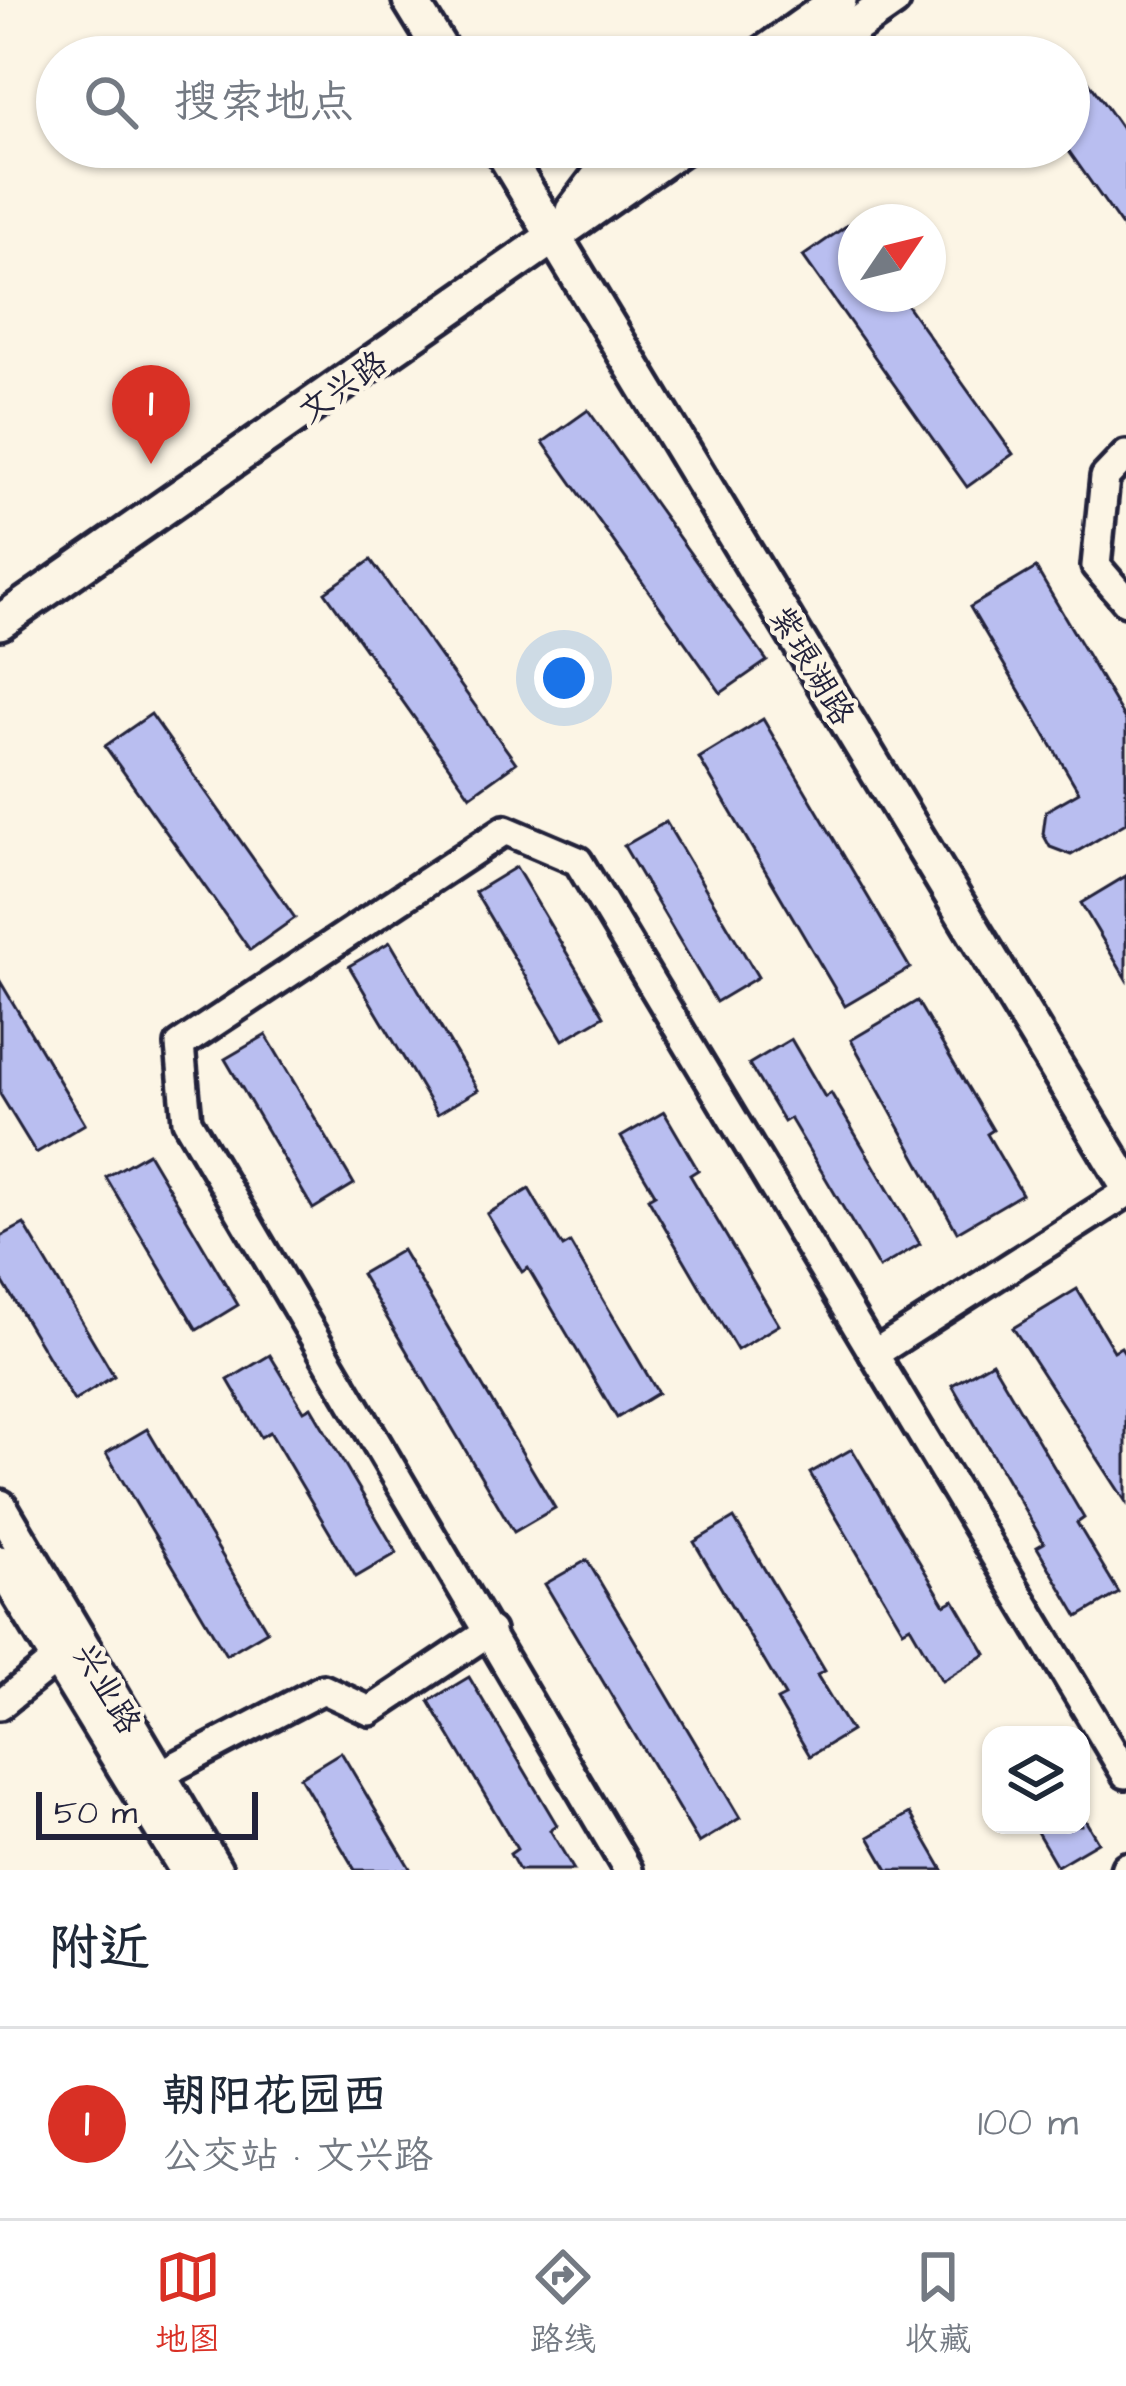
<!DOCTYPE html>
<html lang="zh">
<head>
<meta charset="utf-8">
<style>
  :root { --surface:#fff; --page:#f6f6f7; --text:#1f2937; --muted:#747a83; --line:#e0e1e3; --accent:#d93025 }
  body { margin:0; font-family:"Architects Daughter","LXGW WenKai TC",sans-serif; background:var(--page); color:var(--text) }
  .controls { position:absolute; right:36px; bottom:36px; display:grid; overflow:hidden; border-radius:24px; box-shadow:0 3px 9px #0004 }
  .controls button { width:108px; height:108px; display:grid; place-items:center; padding:0; border:0; border-bottom:3px solid var(--line); background:var(--surface); color:var(--text); font:60px sans-serif }
  .compass { position:absolute; left:838px; top:204px; width:108px; height:108px; border-radius:50%; background:var(--surface); box-shadow:0 3px 9px #0004; rotate:55deg }
  .scale { position:absolute; left:36px; bottom:30px; width:222px; box-sizing:border-box; padding-left:12px; border:6px solid #22223b; border-top:0; font-size:33px; line-height:42px; white-space:nowrap; color:#22223b; -webkit-text-stroke:9px #fcf5e5; paint-order:stroke }
  .you { position:absolute; left:564px; top:678px; width:42px; height:42px; margin:-30px; border:9px solid #fff; border-radius:50%; background:#1a73e8; box-shadow:0 0 0 18px #1a73e833 }
  .badge { display:grid; place-items:center; width:78px; height:78px; border-radius:50%; background:var(--accent); color:#fff; font-size:39px; font-weight:700 }
  .pin { position:absolute; translate:-50% -99px; filter:drop-shadow(0 3px 6px #0008) }
  .pin::after { content:''; position:absolute; top:63px; width:42px; height:36px; background:inherit; clip-path:polygon(0 0,100% 0,50% 100%) }
  .list { margin:0; padding:0; list-style:none }
  h2 { display:flex; justify-content:space-between; align-items:center; height:156px; margin:0; padding:0 48px; font-size:51px }
  h2 small { font-size:39px; font-weight:400; color:var(--muted) }
  .list li { display:grid; grid-template-columns:78px 1fr auto; gap:36px; align-items:center; box-sizing:border-box; height:192px; padding:0 48px; border-top:3px solid var(--line) }
  .list b { display:block; font-size:45px; white-space:nowrap }
  .list p { margin:0; font-size:39px; white-space:nowrap; color:var(--muted) }
  .list em { font-size:39px; font-style:normal; color:var(--muted) }
  .icon { flex:none; width:66px; height:66px; fill:none; stroke:currentColor; stroke-width:2; stroke-linecap:round; stroke-linejoin:round }
  .map { position:relative; flex:none; width:1126px; height:1870px; overflow:hidden }
  .search { position:absolute; background:var(--surface); box-shadow:0 3px 9px #0004; left:36px; right:36px; top:36px; height:132px; display:flex; align-items:center; gap:30px; box-sizing:border-box; padding:0 42px; border-radius:66px; color:var(--muted); font-size:45px }
  .sheet { height:348px; background:var(--surface) }
  nav { display:flex; justify-content:space-around; align-items:center; box-sizing:border-box; height:168px; border-top:3px solid var(--line); background:var(--surface); font-size:33px; color:var(--muted) }
  nav a { display:grid; justify-items:center; gap:6px }
  nav .on { color:var(--accent) }
  .map>svg:first-child { display:block }
  .building { fill:#b9bef0; stroke:#22223b; stroke-width:3 }
  .lines { fill:none; stroke-linecap:round; stroke-linejoin:round }
  .minor-casing { stroke:#22223b; stroke-width:36 }
  .tertiary-casing { stroke:#22223b; stroke-width:42 }
  .minor { stroke:#fcf5e5; stroke-width:27 }
  .tertiary { stroke:#fcf5e5; stroke-width:33 }
  .labels { text-anchor:middle; stroke-width:9; stroke-linejoin:round; paint-order:stroke }
  .street-label { font-size:33px; fill:#22223b; stroke:#fcf5e5 }
</style>
</head>
<body>
<div class="map">
<svg width="1126" height="1870" viewBox="0 0 1126 1870">
  <rect width="100%" height="100%" fill="#fcf5e5"/>
  <filter id="ink" filterUnits="userSpaceOnUse"><feTurbulence type="fractalNoise" baseFrequency=".00833" numOctaves="2"/><feDisplacementMap in="SourceGraphic" scale="24" xChannelSelector="R" yChannelSelector="G"/><feConvolveMatrix kernelMatrix="1 2 1 2 8 2 1 2 1" color-interpolation-filters="sRGB"/></filter>
  <g filter="url(#ink)">
    <g class="building">
      <polygon points="1077,65 1126,135 1126,232 1066,147 1069,71"/>
      <polygon points="849,224 856,234 856,294 899,294 1013,454 967,487 803,256"/>
      <polygon points="588,410 767,661 721,693 543,442"/>
      <polygon points="371,560 516,763 470,796 325,592"/>
      <polygon points="1036,568 1126,721 1126,823 1071,855 1050,847 1043,834 1046,811 1079,792 970,607"/>
      <polygon points="151,714 295,918 250,950 105,746"/>
      <polygon points="763,719 910,968 845,1006 699,758"/>
      <polygon points="666,822 758,977 716,1002 624,846"/>
      <polygon points="516,867 604,1016 563,1040 475,892"/>
      <polygon points="1126,876 1126,979 1081,903"/>
      <polygon points="390,942 478,1090 437,1114 349,966"/>
      <polygon points="0,981 85,1124 36,1153 0,1094"/>
      <polygon points="917,1001 993,1130 987,1134 1022,1194 957,1232 851,1040"/>
      <polygon points="266,1035 354,1184 313,1209 225,1059"/>
      <polygon points="791,1039 825,1097 831,1093 920,1244 879,1268 790,1118 784,1122 749,1064"/>
      <polygon points="664,1112 698,1170 690,1175 779,1325 737,1350 648,1198 655,1194 621,1137"/>
      <polygon points="148,1153 238,1305 197,1330 106,1177"/>
      <polygon points="529,1189 563,1247 570,1243 658,1393 617,1418 528,1268 522,1272 487,1214"/>
      <polygon points="24,1224 114,1376 74,1401 0,1277 0,1237"/>
      <polygon points="402,1250 555,1508 514,1532 361,1274"/>
      <polygon points="1077,1289 1114,1351 1121,1347 1126,1355 1126,1502 1013,1328"/>
      <polygon points="270,1355 304,1411 311,1407 397,1553 356,1577 270,1432 261,1437 228,1380"/>
      <polygon points="992,1362 1084,1518 1077,1523 1119,1593 1078,1617 1037,1547 1044,1543 952,1385"/>
      <polygon points="147,1429 267,1631 226,1655 106,1453"/>
      <polygon points="852,1449 945,1605 954,1600 986,1654 942,1681 910,1626 903,1630 810,1473"/>
      <polygon points="734,1518 825,1671 817,1675 851,1731 810,1756 777,1700 785,1696 694,1542"/>
      <polygon points="587,1560 740,1818 699,1843 545,1584"/>
      <polygon points="469,1677 557,1825 550,1830 574,1870 519,1870 510,1854 517,1849 429,1701"/>
      <polygon points="341,1752 411,1870 355,1870 300,1777"/>
      <polygon points="910,1813 943,1870 888,1870 869,1837"/>
      <polygon points="1081,1813 1098,1842 1057,1866 1033,1825 1081,1825"/>
    </g>
    <g class="lines">
      <defs>
        <g id="minor">
          <polyline points="1126,455 1105,477 1096,566 1126,601"/>
          <polyline points="874,1354 1126,1193"/>
          <polyline points="0,1705 58,1658"/>
          <polyline points="159,1775 323,1689 370,1711 490,1631"/>
          <polyline points="628,1870 187,1121 180,1045 505,830 578,861 1126,1774"/>
          <polyline points="1125,1870 1126,1867"/>
        </g>
        <g id="tertiary">
          <polyline points="410,0 445,57"/>
          <polyline points="759,57 839,0"/>
          <polyline points="811,57 893,0"/>
          <polyline points="500,147 1126,1183"/>
          <polyline points="573,211 610,162 631,147"/>
          <polyline points="0,622 682,147"/>
          <polyline points="0,1507 215,1870"/>
          <polyline points="0,1563 187,1870"/>
        </g>
      </defs>
      <use href="#minor" class="minor-casing"/>
      <use href="#tertiary" class="tertiary-casing"/>
      <use href="#minor" class="minor"/>
      <use href="#tertiary" class="tertiary"/>
    </g>
  </g>
  <g class="labels">
    <g class="street-label">
      <text transform="translate(342 386) rotate(-35)" y="12">文兴路</text>
      <text transform="translate(813 665) rotate(59)" y="12">紫琅湖路</text>
      <text transform="translate(108 1688) rotate(59)" y="12">兴业路</text>
    </g>
  </g>
</svg>
<div class="controls">
<button><svg class="icon" aria-label="layers" viewBox="0 0 24 24"><path d="M12 4l9 5-9 5-9-5zM3 14l9 5 9-5"/></svg></button>
</div>
<svg class="compass" viewBox="-18 -18 36 36"><path d="M0-13l5 13h-10z" fill="#e53935"/><path d="M0 13l5-13h-10z" fill="#747a83"/></svg>
<div class="scale">50 m</div>
<div class="you"></div>
<div class="pin badge" style="left:151px;top:464px">1</div>
<div class="search"><svg class="icon" aria-label="search" viewBox="0 0 24 24"><circle cx="10" cy="10" r="6"/><path d="M15 15l6 6"/></svg>搜索地点</div>
</div>
<section class="sheet">
<h2>附近<small></small></h2>
<ul class="list">
<li><span class="badge">1</span><div><b>朝阳花园西</b><p>公交站 · 文兴路</p></div><em>100 m</em></li>
</ul>
</section>
<nav>
<a class="on"><svg class="icon" aria-label="map" viewBox="0 0 24 24"><path d="M3 6l6-2 6 2 6-2v14l-6 2-6-2-6 2zM9 4v14M15 6v14"/></svg>地图</a>
<a><svg class="icon" aria-label="directions" viewBox="0 0 24 24"><path d="M12 3l9 9-9 9-9-9zM9 14v-3h6M13 9l2 2-2 2"/></svg>路线</a>
<a><svg class="icon" aria-label="saved" viewBox="0 0 24 24"><path d="M7 4h10v16l-5-4-5 4z"/></svg>收藏</a>
</nav>
</body>
</html>
